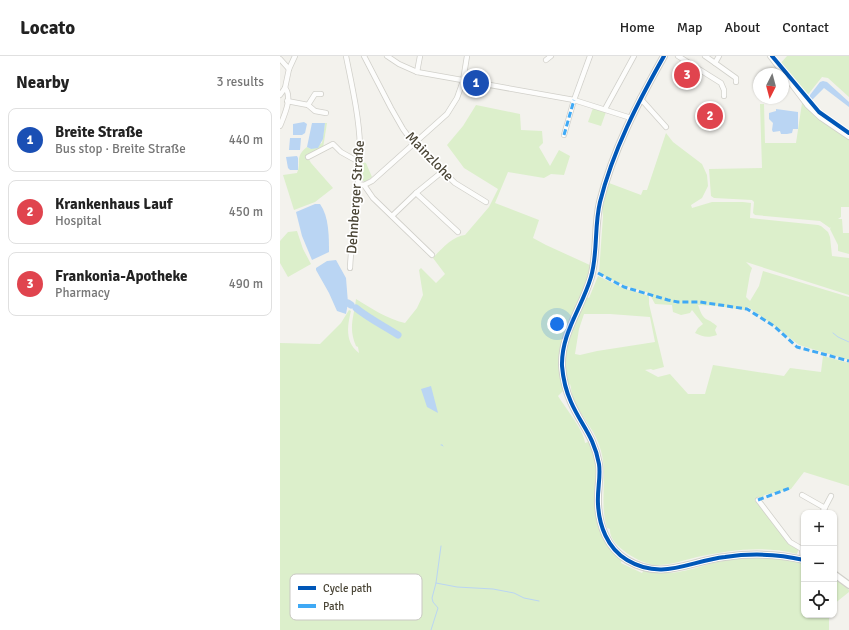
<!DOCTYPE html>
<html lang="en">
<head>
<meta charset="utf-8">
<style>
  :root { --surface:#fff; --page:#f2f2f2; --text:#222; --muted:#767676; --line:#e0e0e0; --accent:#0b8043 }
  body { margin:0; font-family:Signika,sans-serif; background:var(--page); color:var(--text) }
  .controls { position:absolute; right:12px; bottom:12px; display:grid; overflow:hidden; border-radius:8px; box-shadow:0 1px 3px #0004 }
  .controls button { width:36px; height:36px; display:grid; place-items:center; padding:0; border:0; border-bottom:1px solid var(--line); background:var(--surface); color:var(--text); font:20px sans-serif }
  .compass { position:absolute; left:473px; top:12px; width:36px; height:36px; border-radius:50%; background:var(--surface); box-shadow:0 1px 3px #0004; rotate:186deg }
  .you { position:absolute; left:277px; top:268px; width:14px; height:14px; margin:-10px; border:3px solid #fff; border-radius:50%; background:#1a73e8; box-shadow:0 0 0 6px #1a73e833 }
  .badge { display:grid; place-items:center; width:26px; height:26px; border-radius:50%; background:var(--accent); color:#fff; font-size:13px; font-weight:700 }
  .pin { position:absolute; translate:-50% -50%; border:2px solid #fff; box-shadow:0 1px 4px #0006 }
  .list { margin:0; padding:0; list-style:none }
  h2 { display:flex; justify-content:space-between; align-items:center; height:52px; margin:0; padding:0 16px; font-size:17px }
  h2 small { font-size:13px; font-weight:400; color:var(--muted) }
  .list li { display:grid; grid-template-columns:26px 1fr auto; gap:12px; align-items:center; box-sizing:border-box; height:64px; margin:0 8px 8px; padding:0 8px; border:1px solid var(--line); border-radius:8px }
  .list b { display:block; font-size:15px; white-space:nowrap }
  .list p { margin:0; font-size:13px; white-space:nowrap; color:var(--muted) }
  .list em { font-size:13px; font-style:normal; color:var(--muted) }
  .icon { flex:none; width:22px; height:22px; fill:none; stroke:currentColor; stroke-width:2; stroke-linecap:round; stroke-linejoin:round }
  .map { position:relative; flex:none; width:569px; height:574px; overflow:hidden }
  header { display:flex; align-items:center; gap:24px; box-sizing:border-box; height:56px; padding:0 20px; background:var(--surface); border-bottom:1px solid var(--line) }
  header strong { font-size:19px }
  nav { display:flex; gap:22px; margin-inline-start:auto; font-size:14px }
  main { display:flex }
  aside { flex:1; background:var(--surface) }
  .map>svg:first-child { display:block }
  .green { fill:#dcefcb; fill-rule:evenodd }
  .water { fill:#bad5f3 }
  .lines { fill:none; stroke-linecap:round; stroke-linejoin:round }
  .stream { stroke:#bad5f3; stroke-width:1 }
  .river { stroke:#bad5f3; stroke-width:7 }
  .minor-casing { stroke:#d1d0ca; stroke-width:6 }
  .tertiary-casing { stroke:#d1d0ca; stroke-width:8 }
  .minor { stroke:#fdfdfc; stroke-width:4.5 }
  .tertiary { stroke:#fdfdfc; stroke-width:5.5 }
  .quiet { stroke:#3fa9f5; stroke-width:3; stroke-dasharray:6 3; stroke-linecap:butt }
  .cycleway-casing { stroke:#fff; stroke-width:6 }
  .cycleway { stroke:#0057b8; stroke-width:4 }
  .labels { text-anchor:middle; stroke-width:3.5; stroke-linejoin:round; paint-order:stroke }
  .street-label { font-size:14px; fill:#4b4637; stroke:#fff }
  .key { fill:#fff; stroke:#c9c8c3; stroke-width:1 }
  .key-label { font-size:11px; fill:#4b4637 }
</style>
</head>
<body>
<header>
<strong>Locato</strong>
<nav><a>Home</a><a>Map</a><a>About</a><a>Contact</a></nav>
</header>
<main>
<aside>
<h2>Nearby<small>3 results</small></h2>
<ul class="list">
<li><span class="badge" style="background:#1a4fb4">1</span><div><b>Breite Straße</b><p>Bus stop · Breite Straße</p></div><em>440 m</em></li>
<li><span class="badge" style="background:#e0444e">2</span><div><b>Krankenhaus Lauf</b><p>Hospital</p></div><em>450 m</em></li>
<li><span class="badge" style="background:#e0444e">3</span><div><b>Frankonia-Apotheke</b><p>Pharmacy</p></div><em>490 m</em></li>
</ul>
</aside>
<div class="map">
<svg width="569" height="574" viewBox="0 0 569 574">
  <rect width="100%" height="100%" fill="#f3f2ed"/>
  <g class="green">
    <polygon points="507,0 569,0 569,41 548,22 542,21 526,41 500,8"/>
    <polygon points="522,47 542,65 569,83 569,151 561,151 561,161 558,163 562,163 563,177 569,177 569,198 558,195 558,189 550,173 551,171 550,172 540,165 475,159 473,157 474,146 472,144 434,142 431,140 429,113 482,112 480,48 484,48 485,87 516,87"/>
    <path d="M 196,49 L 240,58 L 241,74 L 262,75 L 263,87 L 259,91 L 270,110 L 279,94 L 290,100 L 284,119 L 271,118 L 264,122 L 228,116 L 215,147 L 259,164 L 253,182 L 266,189 L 312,210 L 302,239 L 309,242 L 318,220 L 343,232 L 369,240 L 369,248 L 384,311 L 373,314 L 371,313 L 365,314 L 378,321 L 390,318 L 408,338 L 425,338 L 433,309 L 504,320 L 510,312 L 541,316 L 543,300 L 569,307 L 569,430 L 524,416 L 511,433 L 484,439 L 481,446 L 509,487 L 519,492 L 517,498 C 483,489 451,494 417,501 C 405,504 391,509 378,509 C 364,510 328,490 330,473 L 327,472 C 319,447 328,420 321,395 C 316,376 303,362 294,346 C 291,340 292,334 290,328 L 278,340 C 286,353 304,374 305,387 L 311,385 C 314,394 316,403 317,412 C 319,438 311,461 325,485 C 329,492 336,497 342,503 L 341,507 L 362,517 L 364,514 C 375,516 387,518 398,516 C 410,514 421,510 433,507 C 463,500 495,497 524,508 L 524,559 L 549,559 L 549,574 L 0,574 L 0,287 L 40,288 L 61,267 L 69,254 L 71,255 C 67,270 65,287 79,297 L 78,291 L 76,290 C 68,272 74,261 76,243 C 91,252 107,263 125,267 L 137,252 L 143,239 L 139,214 L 141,212 L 156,227 L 165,218 L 153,202 C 161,193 173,180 185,179 L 209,151 L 218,133 L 184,112 L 167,89 L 183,70 ZM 304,258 L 330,258 L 370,261 L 375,286 L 317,295 L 300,299 L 295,298 L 299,273 Z"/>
    <polygon points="313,52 326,56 321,70 308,66"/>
    <path d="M 45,67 L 47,67 L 43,92 L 27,100 L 31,107 L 53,132 L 35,146 L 14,154 L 3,119 L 17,117 C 22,106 14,101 27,91 L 31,93 L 42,87 Z"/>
    <path d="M 386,77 L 393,86 L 422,108 L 427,119 L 428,130 L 422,142 L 411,149 L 412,152 L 432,146 L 463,146 L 471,147 L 470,162 L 538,169 L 541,170 L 548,176 L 550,181 L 552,200 L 569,202 L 569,239 L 466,206 L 472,212 L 470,218 L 466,241 L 470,245 L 479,230 L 483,215 L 569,241 L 569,304 L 519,289 L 496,271 L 468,251 L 464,254 L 438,250 L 418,249 C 420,254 422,262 428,264 C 432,266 433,267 437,270 L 435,274 L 437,279 C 428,282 423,281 415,277 L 418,272 L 423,268 L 412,254 L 410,257 L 401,259 L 393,256 L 392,249 L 375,248 L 369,237 C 350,231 337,228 319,217 L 323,160 L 322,151 L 329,127 L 361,139 L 363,134 L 367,134 Z"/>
    <polygon points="82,106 86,107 92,121 85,126 82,124"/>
    <polygon points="17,175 23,193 31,208 8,221 0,207 0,185 8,176"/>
    <polygon points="554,520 569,534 569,536 554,548"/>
  </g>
  <g class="water">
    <polygon points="543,25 547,26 569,46 569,51 544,32 532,44 530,43 530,39 540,26"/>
    <polygon points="496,53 518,56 518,73 513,73 512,77 507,78 501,78 500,75 493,76 492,74 493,67 489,63 489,57 496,55"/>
    <polygon points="24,66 27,68 25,77 22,79 13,79 13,68"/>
    <polygon points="32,67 45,67 43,83 38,92 31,93 27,91"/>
    <polygon points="10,82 21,82 20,94 9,94"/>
    <polygon points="17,100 18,102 18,114 10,114 8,112 6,101"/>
    <path d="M 35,148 L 40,148 C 49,160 49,181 49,196 L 32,204 L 22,180 L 16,156 Z"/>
    <polygon points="56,204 66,222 68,247 66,258 57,255 49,237 36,214 36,212 47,205"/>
    <polygon points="151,330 158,357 147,351 141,333"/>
  </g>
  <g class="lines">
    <g class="stream">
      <polyline points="553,277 558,281 569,286"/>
      <polyline points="161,389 162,389"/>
      <polyline points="162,389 163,390"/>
      <polyline points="156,527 177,531 213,533 234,537 244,542 259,545"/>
      <polyline points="151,574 158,552 153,546 152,542 156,527 161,490"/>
    </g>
    <g class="river">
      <polyline points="68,247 71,249"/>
      <path d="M 76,252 C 88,262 104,270 118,279"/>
    </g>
    <defs>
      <g id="minor">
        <path d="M 66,0 C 72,30 79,60 80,90 C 80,131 72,171 70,212"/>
        <polyline points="84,0 111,52 123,73 134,88 175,127 206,146"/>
        <polyline points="107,0 119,8 137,16 294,44 351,62"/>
        <polyline points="398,0 441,27 444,34 444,40"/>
        <polyline points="425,0 435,7 439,0"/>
        <polyline points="490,0 527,49 541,62 569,81"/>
        <polyline points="0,3 9,13"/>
        <polyline points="266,4 271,0"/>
        <polyline points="435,7 456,22 456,26"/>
        <polyline points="137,16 140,0"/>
        <polyline points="41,38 35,38 28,49 35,55 46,57"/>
        <polyline points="0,39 5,32 9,13 15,0"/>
        <polyline points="360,42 386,71"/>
        <polyline points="7,45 28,49"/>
        <polyline points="325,53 354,0"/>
        <path d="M 0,70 C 4,60 13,41 5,32"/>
        <polyline points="284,79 294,44 310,0"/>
        <polyline points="28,101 53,88 61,96 79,106"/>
        <polyline points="78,128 84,129 92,125 167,58 177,42 183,25 187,0"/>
        <polyline points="84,129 93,142 152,199"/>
        <polyline points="136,137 178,176"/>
        <polyline points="112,160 136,137 163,115"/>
        <polyline points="522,439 545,452"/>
        <polyline points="478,444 510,486 522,493"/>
        <polyline points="542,457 551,440"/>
        <polyline points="523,504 522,493 524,490"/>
      </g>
      <g id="tertiary">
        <path d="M 384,0 C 358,46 333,94 320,146 C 314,171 318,197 311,221 C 302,252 281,277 282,310 C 283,322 286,335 291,346 C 301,369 314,380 319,408 C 321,421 317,434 318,448 C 319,469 327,492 347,504 C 382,525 409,505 445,501 C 472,497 498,498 524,504"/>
        <polyline points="554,518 569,529"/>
      </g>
    </defs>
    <use href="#minor" class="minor-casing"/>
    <use href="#tertiary" class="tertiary-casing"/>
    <use href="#minor" class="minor"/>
    <use href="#tertiary" class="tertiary"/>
    <g class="quiet">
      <polyline points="284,79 294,44"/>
      <polyline points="318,217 344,231 388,244 398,246 420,246 467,253 494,270 517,291 569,305"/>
      <polyline points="478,444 510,432"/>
    </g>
    <defs>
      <g id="cycleway">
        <path d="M 384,0 C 358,46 333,94 320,146 C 314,171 318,197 311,221 C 302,252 281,277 282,310 C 283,322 286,335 291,346 C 301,369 314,380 319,408 C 321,421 317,434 318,448 C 319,469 327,492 347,504 C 382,525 409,505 445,501 C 472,497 498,498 524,504"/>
        <polyline points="492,0 539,56 569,77"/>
      </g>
    </defs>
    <use href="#cycleway" class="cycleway-casing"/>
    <use href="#cycleway" class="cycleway"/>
  </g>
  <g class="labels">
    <g class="street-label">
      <text transform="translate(150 100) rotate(46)" y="5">Mainzlohe</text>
      <text transform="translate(75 141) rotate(-86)" y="5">Dehnberger Straße</text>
    </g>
  </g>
  <rect x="10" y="518" width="132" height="46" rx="6" class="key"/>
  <rect x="18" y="530" width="18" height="4" fill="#0057b8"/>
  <rect x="18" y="548" width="18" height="4" fill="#3fa9f5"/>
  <g class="key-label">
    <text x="43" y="536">Cycle path</text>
    <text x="43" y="554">Path</text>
  </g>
</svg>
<div class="controls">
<button>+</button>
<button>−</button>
<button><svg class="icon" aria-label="locate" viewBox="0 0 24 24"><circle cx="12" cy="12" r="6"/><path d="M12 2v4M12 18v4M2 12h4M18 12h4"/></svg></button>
</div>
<svg class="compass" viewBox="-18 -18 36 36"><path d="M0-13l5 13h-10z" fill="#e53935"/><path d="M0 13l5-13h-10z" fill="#767676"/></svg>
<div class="you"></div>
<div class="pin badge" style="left:196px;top:27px;background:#1a4fb4">1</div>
<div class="pin badge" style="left:430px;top:60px;background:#e0444e">2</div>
<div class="pin badge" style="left:407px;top:19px;background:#e0444e">3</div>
</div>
</main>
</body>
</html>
